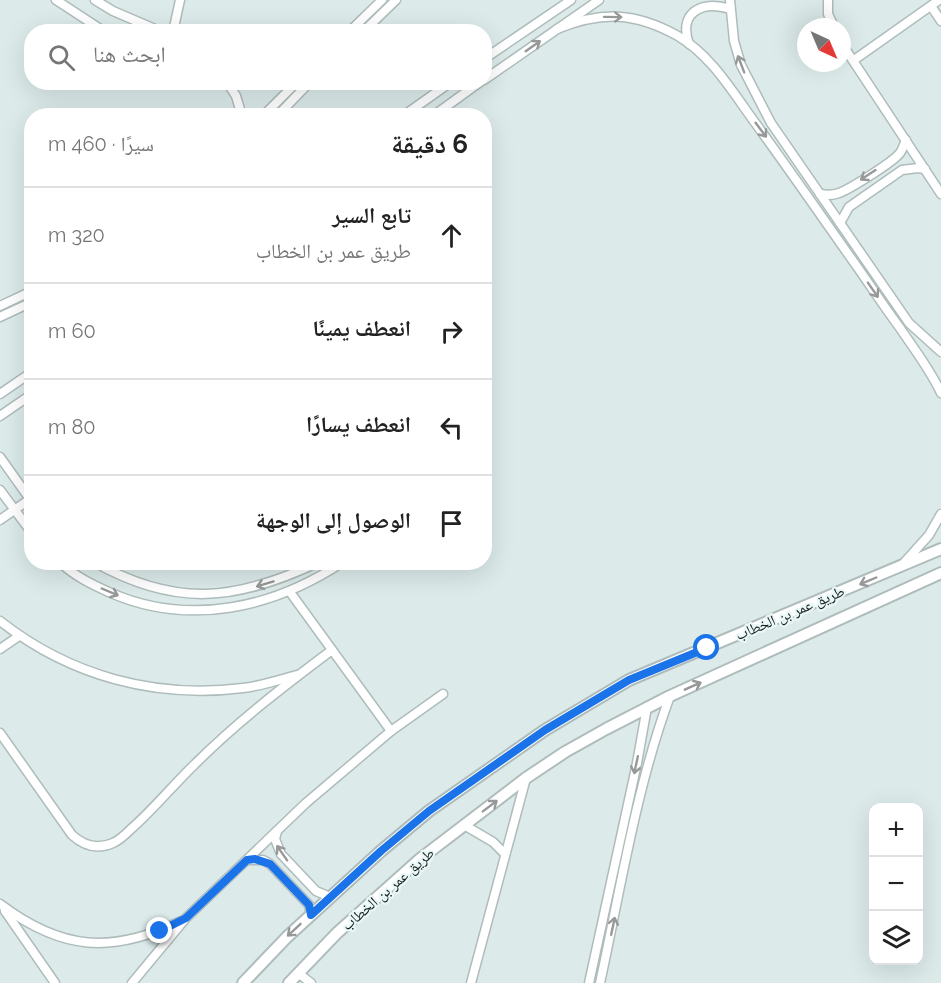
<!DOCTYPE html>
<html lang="ar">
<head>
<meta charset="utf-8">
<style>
  :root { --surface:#fff; --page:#f6f6f6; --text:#222; --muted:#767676; --line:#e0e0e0 }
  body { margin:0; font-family:Raleway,"Noto Naskh Arabic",sans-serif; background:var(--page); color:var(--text); direction:rtl }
  .controls { position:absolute; right:18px; bottom:18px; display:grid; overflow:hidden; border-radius:12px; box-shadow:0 6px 24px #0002 }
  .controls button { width:54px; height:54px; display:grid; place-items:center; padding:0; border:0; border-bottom:2px solid var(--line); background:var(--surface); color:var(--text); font:30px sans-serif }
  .compass { position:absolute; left:797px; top:18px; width:54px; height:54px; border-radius:50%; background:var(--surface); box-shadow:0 6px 24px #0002; rotate:136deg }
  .stop { position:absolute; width:18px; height:18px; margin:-14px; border:4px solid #1a73e8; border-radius:50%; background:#fff }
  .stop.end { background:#1a73e8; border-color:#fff; box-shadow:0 2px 6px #0008 }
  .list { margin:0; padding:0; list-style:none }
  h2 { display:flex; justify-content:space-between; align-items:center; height:78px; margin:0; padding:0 24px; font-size:26px }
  h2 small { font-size:20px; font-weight:400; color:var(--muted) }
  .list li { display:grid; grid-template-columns:39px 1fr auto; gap:18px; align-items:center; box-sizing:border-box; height:96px; padding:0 24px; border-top:2px solid var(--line) }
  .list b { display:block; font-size:22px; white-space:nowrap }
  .list p { margin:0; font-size:20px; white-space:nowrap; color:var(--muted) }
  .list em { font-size:20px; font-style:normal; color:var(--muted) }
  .icon { flex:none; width:33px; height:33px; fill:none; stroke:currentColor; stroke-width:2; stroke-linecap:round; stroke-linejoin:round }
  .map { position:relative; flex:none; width:941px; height:983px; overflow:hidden; direction:ltr }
  .search { position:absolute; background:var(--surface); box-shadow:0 6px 24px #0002; left:24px; top:24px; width:468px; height:66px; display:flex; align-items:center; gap:15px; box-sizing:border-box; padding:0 21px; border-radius:24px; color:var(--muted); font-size:22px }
  .panel { position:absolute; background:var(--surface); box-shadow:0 6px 24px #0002; left:24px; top:108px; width:468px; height:462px; border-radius:24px; direction:rtl }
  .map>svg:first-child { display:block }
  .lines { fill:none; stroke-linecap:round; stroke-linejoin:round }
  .minor-casing { stroke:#afbcbc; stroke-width:11 }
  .tertiary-casing { stroke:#afbcbc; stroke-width:14 }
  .minor { stroke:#fff; stroke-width:8 }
  .tertiary { stroke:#fff; stroke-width:10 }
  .oneway { stroke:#979999 }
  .route { stroke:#1a73e8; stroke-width:8 }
  .labels { text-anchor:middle; stroke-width:4.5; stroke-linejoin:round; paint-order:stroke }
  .street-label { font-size:15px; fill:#181d1d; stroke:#e9f8f7 }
</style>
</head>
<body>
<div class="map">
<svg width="941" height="983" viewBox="0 0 941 983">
  <rect width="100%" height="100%" fill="#dceaea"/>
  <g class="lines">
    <defs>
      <g id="minor">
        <polyline points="56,0 105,32"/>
        <polyline points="95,0 113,11 162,32"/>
        <polyline points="730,0 734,41 741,65 771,123 909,323 941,352"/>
        <polyline points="828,0 828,14 834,27"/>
        <polyline points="931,6 941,21"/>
        <path d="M 557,29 C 602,11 635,12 678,36 C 712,56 733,93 756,124 C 791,172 824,220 858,268 C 872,288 885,308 900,328 C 914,349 930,369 941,393"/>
        <polyline points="173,32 180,0"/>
        <polyline points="349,32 382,0"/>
        <polyline points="363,32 396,0"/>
        <path d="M 689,44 C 678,13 701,0 730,9"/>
        <polyline points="842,44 941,194"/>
        <polyline points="484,59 571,0"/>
        <polyline points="854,60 939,0"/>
        <polyline points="484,80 599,0"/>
        <polyline points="227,82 236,96 242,116"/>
        <polyline points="263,116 297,82"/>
        <polyline points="277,116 310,82"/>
        <polyline points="403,116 451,82"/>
        <polyline points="433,116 480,82"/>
        <path d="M 820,194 C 826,195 832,196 839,193 C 850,189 893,162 900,153 C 903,149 904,144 906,140"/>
        <polyline points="840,223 849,207 902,170 918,168 925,169"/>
        <polyline points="0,306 32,291"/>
        <polyline points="0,317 32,302"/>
        <polyline points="0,394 32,372"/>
        <polyline points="0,416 32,394"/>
        <polyline points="0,457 32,502"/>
        <polyline points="0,490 32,533"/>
        <polyline points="0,520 30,499"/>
        <path d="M 60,562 C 74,576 93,585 111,593 C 190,627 273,608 343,562"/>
        <path d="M 94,562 C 176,608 236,601 319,562"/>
        <polyline points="903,564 929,535 941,514"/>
        <polyline points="290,592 391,731"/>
        <path d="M 0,621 C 70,676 155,699 243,688 C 261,686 279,680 297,675"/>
        <polyline points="0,649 19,636"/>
        <path d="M 0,733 L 72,835 C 84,846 97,850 113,843 C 120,840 126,834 131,829 C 154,809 173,785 195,764 C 237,722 284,686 332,650"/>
        <polyline points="464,825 493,842 505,854"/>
        <polyline points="277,831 275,839 281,854 316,891 330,897"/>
        <polyline points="248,860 263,860 270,864 309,905 311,915"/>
        <path d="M 0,904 C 62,951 112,954 181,921"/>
        <polyline points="5,911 55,983"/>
        <polyline points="298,973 311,983"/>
        <polyline points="132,983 186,918 306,803 391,731 443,694"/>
        <polyline points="471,983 526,778"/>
        <polyline points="589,983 637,763 647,707"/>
        <path d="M 600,983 C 621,887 636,788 670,696"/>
      </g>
      <g id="tertiary">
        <polyline points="243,983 287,937 381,851 429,811 545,730 629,680 941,549"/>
        <polyline points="289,983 337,933 420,859 526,778 565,752 606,729 670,696 941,573"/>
      </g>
    </defs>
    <use href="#minor" class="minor-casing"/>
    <use href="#tertiary" class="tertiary-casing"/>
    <use href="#minor" class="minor"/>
    <use href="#tertiary" class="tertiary"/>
  </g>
  <defs><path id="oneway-shaft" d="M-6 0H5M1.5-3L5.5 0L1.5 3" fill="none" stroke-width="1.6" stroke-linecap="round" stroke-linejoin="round" transform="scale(1.5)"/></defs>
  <g class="oneway">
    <use href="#oneway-shaft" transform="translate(613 17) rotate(1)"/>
    <use href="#oneway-shaft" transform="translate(533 46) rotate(-35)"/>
    <use href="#oneway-shaft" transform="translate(741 64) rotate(-111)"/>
    <use href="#oneway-shaft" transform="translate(761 130) rotate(53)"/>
    <use href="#oneway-shaft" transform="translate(868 175) rotate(147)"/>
    <use href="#oneway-shaft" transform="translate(873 290) rotate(55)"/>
    <use href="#oneway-shaft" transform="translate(868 581) rotate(157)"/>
    <use href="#oneway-shaft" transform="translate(265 584) rotate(163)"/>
    <use href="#oneway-shaft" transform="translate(110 592) rotate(23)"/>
    <use href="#oneway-shaft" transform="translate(693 686) rotate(-24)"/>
    <use href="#oneway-shaft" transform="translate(636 765) rotate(102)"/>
    <use href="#oneway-shaft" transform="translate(490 806) rotate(-37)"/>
    <use href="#oneway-shaft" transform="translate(282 853) rotate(-125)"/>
    <use href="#oneway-shaft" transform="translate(613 926) rotate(-78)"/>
    <use href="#oneway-shaft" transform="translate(294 930) rotate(137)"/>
  </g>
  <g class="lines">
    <polyline class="route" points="160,931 186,918 247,860 255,859 270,864 309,905 311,915 381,851 429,811 545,730 629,680 707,648"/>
  </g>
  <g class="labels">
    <g class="street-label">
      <text transform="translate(790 613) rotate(-23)" y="5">طريق عمر بن الخطاب</text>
      <text transform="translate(388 889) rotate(-41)" y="5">طريق عمر بن الخطاب</text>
    </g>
  </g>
</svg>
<div class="controls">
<button>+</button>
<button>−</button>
<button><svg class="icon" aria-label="layers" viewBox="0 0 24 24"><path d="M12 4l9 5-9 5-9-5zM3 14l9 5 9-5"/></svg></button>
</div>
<svg class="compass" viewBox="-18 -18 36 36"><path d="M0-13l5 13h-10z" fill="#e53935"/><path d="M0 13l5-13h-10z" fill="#767676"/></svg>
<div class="stop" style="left:707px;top:648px"></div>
<div class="stop end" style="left:160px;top:931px"></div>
<div class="search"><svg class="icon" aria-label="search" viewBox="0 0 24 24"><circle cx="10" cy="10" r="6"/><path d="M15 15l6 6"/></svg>ابحث هنا</div>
<section class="panel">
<h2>6 دقيقة<small>سيرًا · 460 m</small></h2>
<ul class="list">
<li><svg class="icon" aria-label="ahead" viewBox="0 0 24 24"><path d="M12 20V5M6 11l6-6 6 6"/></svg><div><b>تابع السير</b><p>طريق عمر بن الخطاب</p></div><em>320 m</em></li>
<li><svg class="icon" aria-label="right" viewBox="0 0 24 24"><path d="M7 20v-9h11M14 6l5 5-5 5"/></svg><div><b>انعطف يمينًا</b></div><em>60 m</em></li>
<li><svg class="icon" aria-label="left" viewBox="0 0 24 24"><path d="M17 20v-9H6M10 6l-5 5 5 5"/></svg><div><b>انعطف يسارًا</b></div><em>80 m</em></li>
<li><svg class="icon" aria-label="arrive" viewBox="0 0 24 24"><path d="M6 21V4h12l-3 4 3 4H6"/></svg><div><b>الوصول إلى الوجهة</b></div></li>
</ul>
</section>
</div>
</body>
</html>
